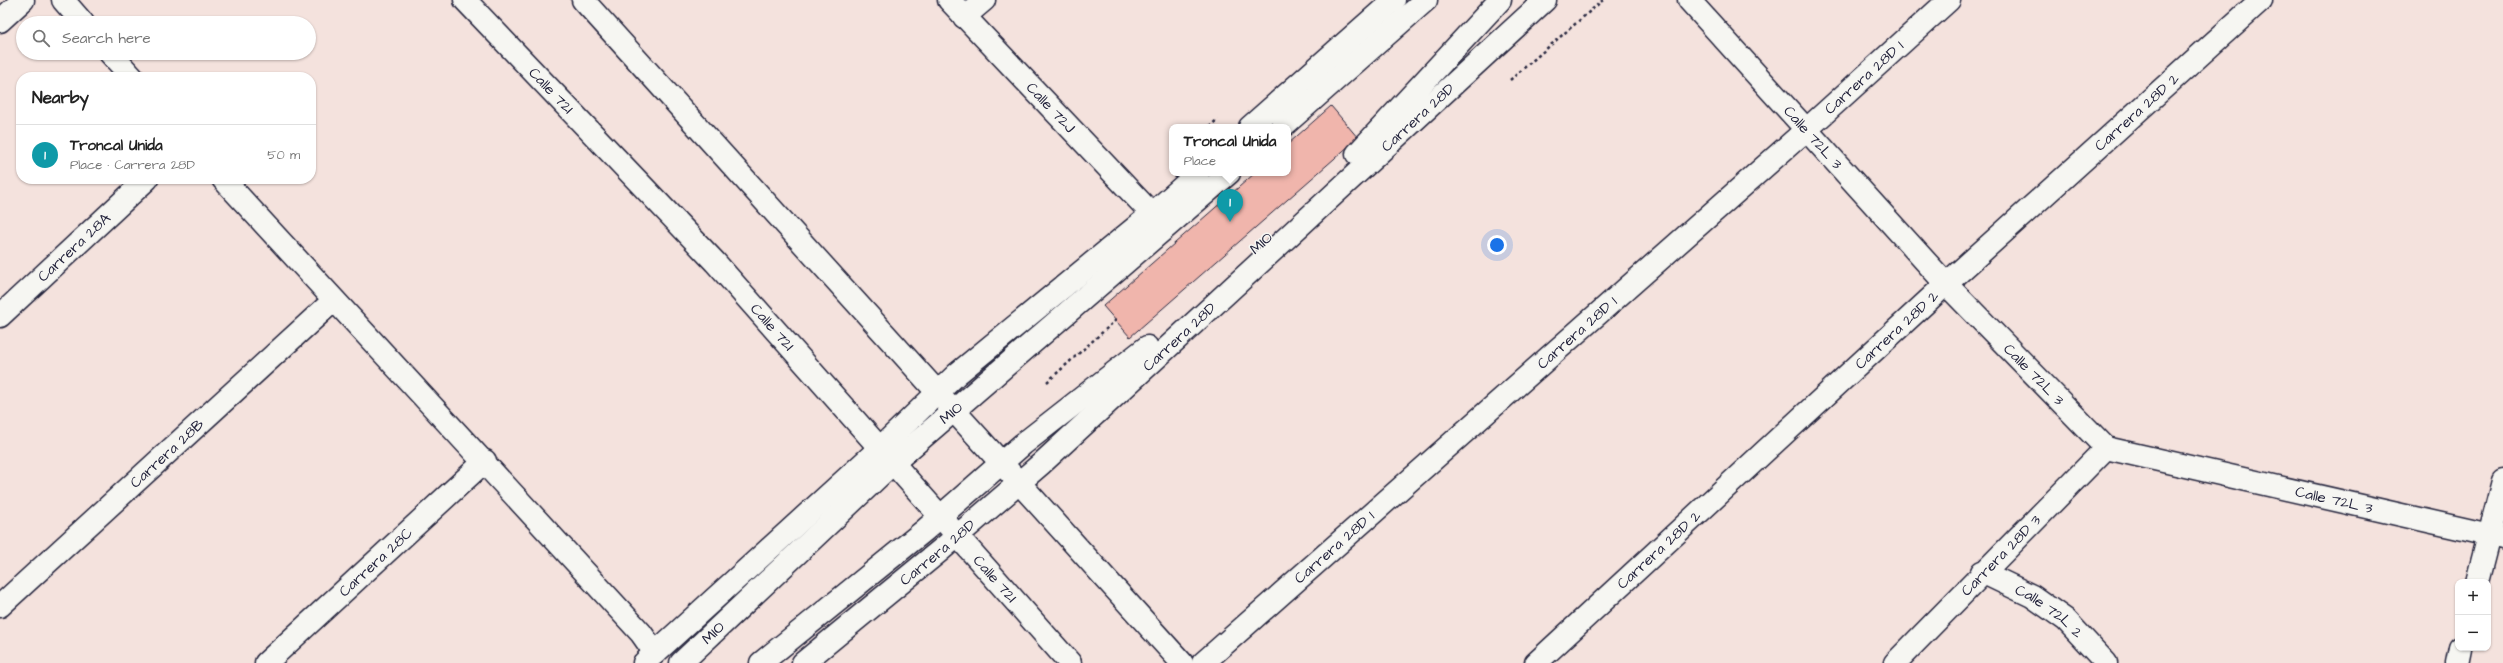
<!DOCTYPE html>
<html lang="en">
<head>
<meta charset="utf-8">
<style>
  :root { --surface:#fff; --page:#f2f2f2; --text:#222; --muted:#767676; --line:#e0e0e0; --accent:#d1495b }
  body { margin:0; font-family:"Architects Daughter",sans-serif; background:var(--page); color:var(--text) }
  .controls { position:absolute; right:12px; bottom:12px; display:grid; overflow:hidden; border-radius:8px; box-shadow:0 1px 3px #0004 }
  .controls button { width:36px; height:36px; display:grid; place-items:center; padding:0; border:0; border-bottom:1px solid var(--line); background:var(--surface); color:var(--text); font:20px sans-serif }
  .you { position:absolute; left:1497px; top:245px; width:14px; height:14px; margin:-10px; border:3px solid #fff; border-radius:50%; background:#1a73e8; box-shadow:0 0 0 6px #1a73e833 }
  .badge { display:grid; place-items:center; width:26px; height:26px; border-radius:50%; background:var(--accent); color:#fff; font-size:13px; font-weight:700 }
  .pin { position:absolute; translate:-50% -33px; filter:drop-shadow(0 1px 2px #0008) }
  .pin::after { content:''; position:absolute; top:21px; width:14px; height:12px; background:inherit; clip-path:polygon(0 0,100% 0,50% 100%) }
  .popup { position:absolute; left:1169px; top:124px; width:122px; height:52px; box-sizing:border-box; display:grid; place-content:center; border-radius:8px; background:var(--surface); filter:drop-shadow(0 1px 3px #0005); font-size:13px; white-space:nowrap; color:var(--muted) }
  .popup b { font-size:15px; color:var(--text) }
  .popup::after { content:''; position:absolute; left:50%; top:100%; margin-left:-8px; border:8px solid transparent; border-top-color:var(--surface) }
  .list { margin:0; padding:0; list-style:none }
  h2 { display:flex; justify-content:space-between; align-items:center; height:52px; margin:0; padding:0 16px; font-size:17px }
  h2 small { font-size:13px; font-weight:400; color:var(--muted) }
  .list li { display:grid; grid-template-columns:26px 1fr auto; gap:12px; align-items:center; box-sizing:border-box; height:60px; padding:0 16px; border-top:1px solid var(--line) }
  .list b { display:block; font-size:15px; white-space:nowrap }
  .list p { margin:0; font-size:13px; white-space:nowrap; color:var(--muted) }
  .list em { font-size:13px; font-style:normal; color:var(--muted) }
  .icon { flex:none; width:22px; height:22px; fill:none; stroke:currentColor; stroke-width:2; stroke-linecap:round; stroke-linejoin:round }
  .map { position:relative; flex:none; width:2503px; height:663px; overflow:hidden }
  .search { position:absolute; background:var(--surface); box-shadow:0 1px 3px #0004; left:16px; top:16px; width:300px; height:44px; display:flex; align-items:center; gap:10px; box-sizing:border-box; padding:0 14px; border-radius:22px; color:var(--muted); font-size:15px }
  .panel { position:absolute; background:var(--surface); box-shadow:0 1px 3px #0004; left:16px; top:72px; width:300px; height:112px; border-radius:16px }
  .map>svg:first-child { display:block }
  .building { fill:#f0b5ac; stroke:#22223b }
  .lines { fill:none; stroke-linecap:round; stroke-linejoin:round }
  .minor-casing { stroke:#22223b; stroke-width:25 }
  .path { stroke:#22223b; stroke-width:2.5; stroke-dasharray:3 3; stroke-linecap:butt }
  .minor { stroke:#f6f6f2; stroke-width:22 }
  .labels { text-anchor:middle; stroke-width:3; stroke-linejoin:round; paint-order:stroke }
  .street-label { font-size:15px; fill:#22223b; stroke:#f6f6f2 }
</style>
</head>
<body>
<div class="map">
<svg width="2503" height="663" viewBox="0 0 2503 663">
  <rect width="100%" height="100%" fill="#f4e2dd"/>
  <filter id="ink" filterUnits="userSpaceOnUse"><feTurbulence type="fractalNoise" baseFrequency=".025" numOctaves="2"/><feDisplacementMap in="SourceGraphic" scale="8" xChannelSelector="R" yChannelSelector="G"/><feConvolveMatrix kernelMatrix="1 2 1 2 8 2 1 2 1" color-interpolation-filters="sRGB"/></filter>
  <g filter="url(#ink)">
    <polygon class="building" points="1331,106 1358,138 1130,337 1103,306 1255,173 1288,173 1288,144"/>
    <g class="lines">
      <defs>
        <g id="minor">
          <polyline points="63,0 83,23"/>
          <path id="s1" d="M 465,0 L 715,262 L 1070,663"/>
          <polyline points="583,0 1182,663"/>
          <path id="s2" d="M 949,0 L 1152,214"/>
          <path id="s3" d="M 1689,0 L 1946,284 L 2106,448 L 2503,538"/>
          <polyline points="964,17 984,0"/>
          <polyline points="0,21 23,0"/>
          <polyline points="110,53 132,77"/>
          <polyline points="1250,127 1394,0"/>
          <polyline points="1282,127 1426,0"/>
          <polyline points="1357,154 1500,0"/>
          <path d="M 223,179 C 361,331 502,481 641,633 L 655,653"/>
          <path id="s4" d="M 0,316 L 147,179"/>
          <path id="s5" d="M 1982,572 L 2032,596 L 2066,620 L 2106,663"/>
          <polyline points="2477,582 2503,481"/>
          <path id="s6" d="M 0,606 L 333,301"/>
          <path id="s7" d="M 266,663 L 485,461"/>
          <polyline points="644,663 880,448 957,374 1152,214 1198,173"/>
          <path id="s8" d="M 681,663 L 893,463 L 1229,173"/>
          <polyline points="761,663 925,530 1023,444 1147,347"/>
          <path id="s9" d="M 803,663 L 942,549 L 1041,464 L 1545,0"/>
          <path id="s10" d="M 1203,663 L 1806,130 L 1949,0"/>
          <path id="s11" d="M 1536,663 L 1946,284 L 2261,0"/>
          <path id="s12" d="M 1895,663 L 2106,448"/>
          <polyline points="2457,663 2460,648"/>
        </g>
      </defs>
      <use href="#minor" class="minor-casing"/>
      <g class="path">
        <polyline points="1510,80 1603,0"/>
        <polyline points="1209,127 1218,119"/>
        <polyline points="1047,382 1116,320"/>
      </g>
      <use href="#minor" class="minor"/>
    </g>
  </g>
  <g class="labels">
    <g class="street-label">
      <text dy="5" stroke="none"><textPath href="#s10" startOffset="883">Carrera 28D 1</textPath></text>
      <text dy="5" stroke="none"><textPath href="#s1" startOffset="125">Calle 72I</textPath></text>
      <text dy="5" stroke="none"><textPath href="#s2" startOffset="148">Calle 72J</textPath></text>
      <text dy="5" stroke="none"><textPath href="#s11" startOffset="815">Carrera 28D 2</textPath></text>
      <text dy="5" stroke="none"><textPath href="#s9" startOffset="822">Carrera 28D</textPath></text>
      <text dy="5" stroke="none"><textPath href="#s3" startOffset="185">Calle 72L 3</textPath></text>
      <text transform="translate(1261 243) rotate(-42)" y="5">MIO</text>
      <text dy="5" stroke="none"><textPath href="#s4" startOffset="101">Carrera 28A</textPath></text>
      <text dy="5" stroke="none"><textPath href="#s1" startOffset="449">Calle 72I</textPath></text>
      <text dy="5" stroke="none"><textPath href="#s11" startOffset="491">Carrera 28D 2</textPath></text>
      <text dy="5" stroke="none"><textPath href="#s10" startOffset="499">Carrera 28D 1</textPath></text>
      <text dy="5" stroke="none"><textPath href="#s9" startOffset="498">Carrera 28D</textPath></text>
      <text dy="5" stroke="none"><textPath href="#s3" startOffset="509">Calle 72L 3</textPath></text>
      <text dy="5" stroke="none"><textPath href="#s8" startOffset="368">MIO</textPath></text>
      <text dy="5" stroke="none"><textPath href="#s6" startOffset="226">Carrera 28B</textPath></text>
      <text dy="5" stroke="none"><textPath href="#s3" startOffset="846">Calle 72L 3</textPath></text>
      <text dy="5" stroke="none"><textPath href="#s10" startOffset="175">Carrera 28D 1</textPath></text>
      <text dy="5" stroke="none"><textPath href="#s11" startOffset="167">Carrera 28D 2</textPath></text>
      <text dy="5" stroke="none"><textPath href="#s9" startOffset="174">Carrera 28D</textPath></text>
      <text dy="5" stroke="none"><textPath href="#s12" startOffset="151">Carrera 28D 3</textPath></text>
      <text dy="5" stroke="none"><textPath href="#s7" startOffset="149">Carrera 28C</textPath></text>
      <text dy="5" stroke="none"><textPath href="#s1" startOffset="785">Calle 72I</textPath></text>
      <text dy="5" stroke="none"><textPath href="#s5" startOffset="78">Calle 72L 2</textPath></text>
      <text dy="5" stroke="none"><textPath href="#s8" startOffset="44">MIO</textPath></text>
    </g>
  </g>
</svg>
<div class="controls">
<button>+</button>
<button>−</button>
</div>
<div class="you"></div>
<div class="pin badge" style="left:1230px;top:222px;background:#0f9aa8">1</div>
<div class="popup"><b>Troncal Unida</b>Place</div>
<div class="search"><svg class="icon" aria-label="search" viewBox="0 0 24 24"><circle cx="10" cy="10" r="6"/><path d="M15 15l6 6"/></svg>Search here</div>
<section class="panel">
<h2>Nearby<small></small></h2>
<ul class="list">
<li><span class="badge" style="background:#0f9aa8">1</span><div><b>Troncal Unida</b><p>Place · Carrera 28D</p></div><em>50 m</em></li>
</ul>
</section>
</div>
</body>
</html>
